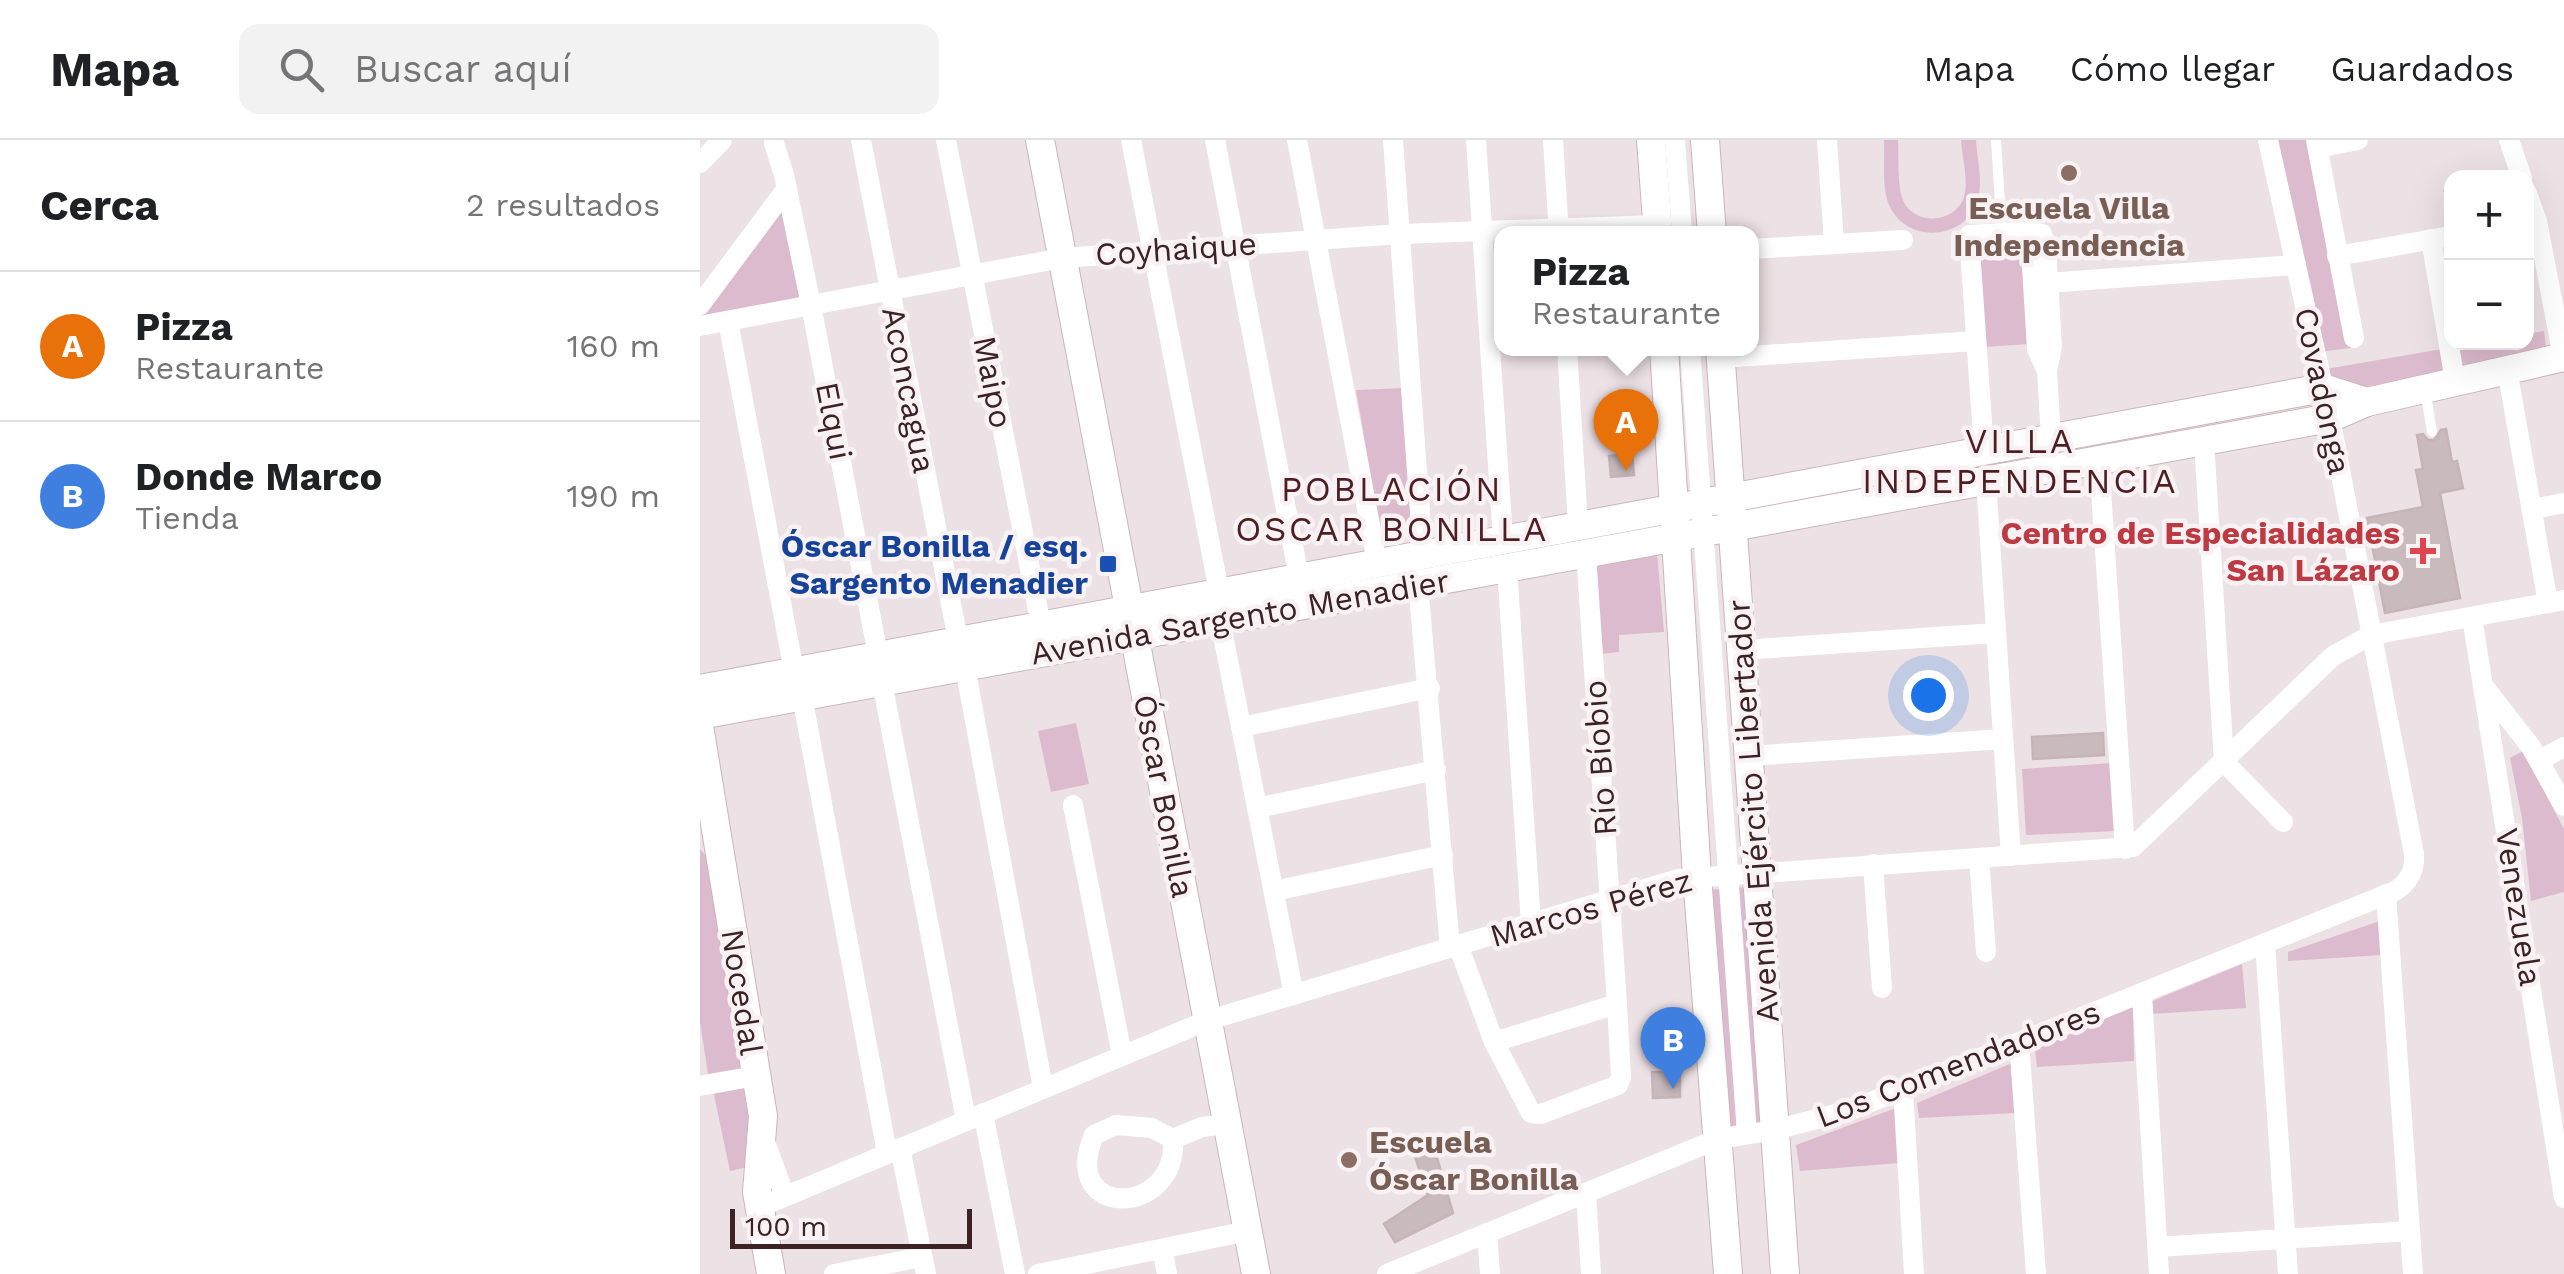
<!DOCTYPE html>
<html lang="es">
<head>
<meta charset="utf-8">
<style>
  :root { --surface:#fff; --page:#f2f2f2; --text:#202124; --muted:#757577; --line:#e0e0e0; --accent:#b45309 }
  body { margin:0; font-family:"Work Sans",sans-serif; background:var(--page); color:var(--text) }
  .controls { position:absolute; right:30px; top:30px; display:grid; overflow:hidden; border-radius:20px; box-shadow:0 10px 40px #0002 }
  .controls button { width:90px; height:90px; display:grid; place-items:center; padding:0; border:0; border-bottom:2px solid var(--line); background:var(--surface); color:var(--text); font:50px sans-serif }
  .scale { position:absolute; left:30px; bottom:25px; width:242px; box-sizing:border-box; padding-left:10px; border:5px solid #3c2225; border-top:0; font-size:28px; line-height:35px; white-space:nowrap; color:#3c2225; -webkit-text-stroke:8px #f8f2f4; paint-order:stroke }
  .you { position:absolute; left:1228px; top:555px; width:35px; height:35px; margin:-25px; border:8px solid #fff; border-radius:50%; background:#1a73e8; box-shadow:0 0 0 15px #1a73e833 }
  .badge { display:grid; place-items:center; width:65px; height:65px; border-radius:50%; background:var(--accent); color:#fff; font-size:32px; font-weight:700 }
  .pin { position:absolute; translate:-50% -82px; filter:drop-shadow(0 2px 5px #0008) }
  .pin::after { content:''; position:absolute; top:52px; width:35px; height:30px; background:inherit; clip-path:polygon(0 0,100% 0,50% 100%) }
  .popup { position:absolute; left:794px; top:86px; width:265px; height:130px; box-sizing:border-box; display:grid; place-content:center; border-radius:20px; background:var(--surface); filter:drop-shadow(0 2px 8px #0005); font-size:32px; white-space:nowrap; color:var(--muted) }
  .popup b { font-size:38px; color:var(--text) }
  .popup::after { content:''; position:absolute; left:50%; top:100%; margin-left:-20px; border:20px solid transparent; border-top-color:var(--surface) }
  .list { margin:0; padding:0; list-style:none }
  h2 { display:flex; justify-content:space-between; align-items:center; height:130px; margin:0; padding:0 40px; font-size:42px }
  h2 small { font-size:32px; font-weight:400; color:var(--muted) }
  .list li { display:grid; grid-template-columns:65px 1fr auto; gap:30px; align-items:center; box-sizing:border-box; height:150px; padding:0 40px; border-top:2px solid var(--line) }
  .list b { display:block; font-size:38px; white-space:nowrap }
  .list p { margin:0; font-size:32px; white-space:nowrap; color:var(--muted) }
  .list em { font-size:32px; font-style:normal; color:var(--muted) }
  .icon { flex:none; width:55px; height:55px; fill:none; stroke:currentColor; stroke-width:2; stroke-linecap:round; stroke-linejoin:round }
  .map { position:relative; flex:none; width:1864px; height:1134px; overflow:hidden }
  header { display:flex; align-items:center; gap:60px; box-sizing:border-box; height:140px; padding:0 50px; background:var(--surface); border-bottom:2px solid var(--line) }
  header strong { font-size:48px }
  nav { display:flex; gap:55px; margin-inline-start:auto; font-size:35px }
  .search { width:700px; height:90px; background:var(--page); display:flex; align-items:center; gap:25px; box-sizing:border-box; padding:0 35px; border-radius:20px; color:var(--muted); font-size:38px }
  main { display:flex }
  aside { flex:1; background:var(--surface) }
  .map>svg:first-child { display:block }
  .green { fill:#ddbbce }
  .building { fill:#c9babe; stroke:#c5b4b8; stroke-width:2.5 }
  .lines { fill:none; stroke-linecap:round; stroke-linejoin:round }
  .secondary-casing { stroke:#cbb5ba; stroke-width:30 }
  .lane { stroke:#fff; stroke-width:10 }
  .street { stroke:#fff; stroke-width:20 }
  .secondary { stroke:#fff; stroke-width:28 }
  .education-dot { fill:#8d6e63; stroke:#f8f2f4; stroke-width:4 }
  .health-dot { fill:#e0444e; stroke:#f8f2f4; stroke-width:4 }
  .transit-dot { fill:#1a4fb4; stroke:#f8f2f4; stroke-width:4 }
  .labels { text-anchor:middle; stroke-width:9; stroke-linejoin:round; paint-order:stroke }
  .education-label { font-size:32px; font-weight:bold; fill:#785e54; stroke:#f8f2f4 }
  .street-label { font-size:32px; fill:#3c2225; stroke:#f8f2f4 }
  .health-label { font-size:32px; font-weight:bold; fill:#be3a42; stroke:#f8f2f4; text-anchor:end }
  .transit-label { font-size:32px; font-weight:bold; fill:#164399; stroke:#f8f2f4; text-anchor:end }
  .neighbourhood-label { font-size:35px; letter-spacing:2.5px; fill:#4e1e22; stroke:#f8f2f4 }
</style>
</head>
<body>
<header>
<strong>Mapa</strong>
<div class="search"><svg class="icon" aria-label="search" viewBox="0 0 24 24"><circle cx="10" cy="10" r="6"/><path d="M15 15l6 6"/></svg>Buscar aquí</div>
<nav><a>Mapa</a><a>Cómo llegar</a><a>Guardados</a></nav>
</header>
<main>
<aside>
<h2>Cerca<small>2 resultados</small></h2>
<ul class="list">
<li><span class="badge" style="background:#e8710a">A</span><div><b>Pizza</b><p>Restaurante</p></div><em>160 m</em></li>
<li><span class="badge" style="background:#3f7fe0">B</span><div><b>Donde Marco</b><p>Tienda</p></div><em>190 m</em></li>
</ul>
</aside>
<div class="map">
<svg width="1864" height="1134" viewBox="0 0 1864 1134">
  <rect width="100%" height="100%" fill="#ece1e4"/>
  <g class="green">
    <path d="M 1184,0 L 1198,0 C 1199,18 1197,40 1202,57 C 1210,86 1255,85 1264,57 C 1269,41 1262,17 1261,0 L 1276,0 C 1277,19 1284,44 1277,62 C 1265,99 1210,104 1191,69 C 1181,51 1185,20 1184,0 Z"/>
    <polygon points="1565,0 1613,0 1651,208 1610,213"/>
    <polygon points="85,66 105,159 0,176"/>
    <polygon points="1322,109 1329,204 1284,207 1277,113"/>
    <polygon points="1844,191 1847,214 1641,251 1631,244 1626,229 1777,203 1826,202 1827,194"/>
    <polygon points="704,248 712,396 682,400 656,250"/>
    <polygon points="957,413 964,492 919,495 919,512 900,514 894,421"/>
    <polygon points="376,583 389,644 351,652 338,591"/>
    <polygon points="1823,611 1864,689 1864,752 1831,761 1822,678 1810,618"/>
    <polygon points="1413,623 1417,691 1326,695 1322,629"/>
    <polygon points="0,709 7,717 43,928 8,934 0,882"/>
    <polygon points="1046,747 1066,979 1060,984 1028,986 1008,750"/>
    <polygon points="1680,781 1682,815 1588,821 1588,812"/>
    <polygon points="1542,824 1546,868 1451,874 1450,862"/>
    <polygon points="1433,866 1434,921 1337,927 1335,910"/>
    <polygon points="1312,923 1315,973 1219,978 1217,963"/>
    <polygon points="37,945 44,949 52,1002 48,1027 30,1031 13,950"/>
    <polygon points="1196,968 1199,1023 1100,1031 1096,1005"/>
  </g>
  <g class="building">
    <polygon points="1746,289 1752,322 1757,321 1763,348 1740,353 1760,458 1685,473 1667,378 1723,367 1716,330 1723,329 1717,295 1723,294 1728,300 1734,300 1741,290"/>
    <polygon points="932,314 934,335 911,337 909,316"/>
    <polygon points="1403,593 1404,615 1333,619 1332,597"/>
    <polygon points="952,932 980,932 980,957 953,958"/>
    <polygon points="733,1004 753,1073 695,1102 684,1084 728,1055 713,1011"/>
  </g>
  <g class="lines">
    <defs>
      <g id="secondary">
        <polyline points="340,0 556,1134"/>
        <polyline points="951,0 958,94"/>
        <polyline points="1005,0 1012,94"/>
        <polyline points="964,208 997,736 1028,1134"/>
        <polyline points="1020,208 1085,1134"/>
        <polyline points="0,549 1623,248 1667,262"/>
        <polyline points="0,575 1630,278 1667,262 1864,217"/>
        <polyline points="0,592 63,976 57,1052 71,1134"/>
      </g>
    </defs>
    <use href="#secondary" class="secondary-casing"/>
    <g class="lane">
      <polyline points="1296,0 1302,93"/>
      <polyline points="1725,249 1732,292"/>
    </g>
    <g class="street">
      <polyline points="161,0 258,500"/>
      <polyline points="246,0 341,485"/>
      <polyline points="431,0 519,451"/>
      <polyline points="515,0 599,437"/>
      <polyline points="597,0 677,422"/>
      <polyline points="693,0 723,414"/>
      <polyline points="776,0 803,399"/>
      <polyline points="853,0 859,94"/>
      <polyline points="975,0 982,94"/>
      <polyline points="1127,0 1134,104"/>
      <polyline points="1616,0 1654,198"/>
      <polyline points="1809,0 1822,38"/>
      <polyline points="74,3 84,35 111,165 178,515"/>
      <polyline points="1618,8 1658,0"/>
      <polyline points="0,23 22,0"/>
      <polyline points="1826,51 1837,81 1863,217"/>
      <polyline points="1330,93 1337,209 1347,231"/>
      <polyline points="1731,99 1755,241"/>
      <polyline points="1051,109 1203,100"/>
      <polyline points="1637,116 1751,96"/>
      <polyline points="1333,144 1596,125"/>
      <polyline points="0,165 87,48"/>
      <polyline points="28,181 94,531"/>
      <polyline points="0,186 362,118 700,94 957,85"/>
      <polyline points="867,208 878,385"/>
      <polyline points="990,208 1047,994"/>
      <polyline points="1021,218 1276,201"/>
      <polyline points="1807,229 1848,463"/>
      <polyline points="1504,301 1524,622 1583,682"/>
      <polyline points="1284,311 1269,95 1321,92 1342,94 1346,107 1352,206 1347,231 1351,298"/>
      <polyline points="1399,320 1425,709"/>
      <polyline points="1286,341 1311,716"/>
      <polyline points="1832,369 1864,363"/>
      <polyline points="807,428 831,783"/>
      <polyline points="718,444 750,808"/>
      <polyline points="1772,477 1864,1058"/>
      <polyline points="520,480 594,855"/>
      <polyline points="1041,510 1296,493"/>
      <polyline points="265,527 343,948"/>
      <polyline points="182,542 266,980"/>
      <polyline points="1785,548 1831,607 1864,666"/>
      <polyline points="102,556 187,1013"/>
      <polyline points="541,587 730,548"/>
      <polyline points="1049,616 1303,599"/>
      <polyline points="1840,620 1864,607"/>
      <polyline points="373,665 422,915"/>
      <polyline points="557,668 736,630"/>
      <polyline points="1279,718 1286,812"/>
      <polyline points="1173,724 1182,848"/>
      <polyline points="574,751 743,715"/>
      <polyline points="1686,754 1713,1134"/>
      <polyline points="1565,803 1588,1134"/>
      <polyline points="758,805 794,902 831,973 841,974 918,945 921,937 917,864 886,414"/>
      <polyline points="1442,853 1459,1134"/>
      <polyline points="794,902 917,864"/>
      <polyline points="1319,902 1336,1134"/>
      <polyline points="0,946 56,936"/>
      <polyline points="1203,949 1214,1134"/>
      <polyline points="283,973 315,1134"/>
      <path d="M 416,985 L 452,988 L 473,999 C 478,1078 358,1080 394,995 Z"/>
      <polyline points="473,999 502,987 526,984"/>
      <polyline points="65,1002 85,1056"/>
      <polyline points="200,1008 226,1134"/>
      <polyline points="886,1053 891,1134"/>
      <polyline points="60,1067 506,881 978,739 1433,707 1633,516 1671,495 1864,460"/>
      <polyline points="787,1093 790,1134"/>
      <polyline points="1457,1107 1710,1091"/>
      <polyline points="462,1109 467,1134"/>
      <polyline points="134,1134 222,1117"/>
      <polyline points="338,1134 548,1091"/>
      <path d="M 687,1134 L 1018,999 L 1075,990 L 1151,970 L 1695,751 C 1709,742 1715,731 1714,714 L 1630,278 L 1568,0"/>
    </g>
    <use href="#secondary" class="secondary"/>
  </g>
  <g class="education-dot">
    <circle cx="1369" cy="33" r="10"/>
    <circle cx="649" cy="1020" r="10"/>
  </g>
  <path class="health-dot" d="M1718 396h10v10h10v10h-10v10h-10v-10h-10v-10h10z"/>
  <rect class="transit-dot" x="398" y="414" width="20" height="20" rx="5"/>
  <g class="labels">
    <g class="education-label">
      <text x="1369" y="79">Escuela Villa<tspan x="1369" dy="37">Independencia</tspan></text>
      <text x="669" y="1013" text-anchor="start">Escuela<tspan x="669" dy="37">Óscar Bonilla</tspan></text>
    </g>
    <g class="street-label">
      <text transform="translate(476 109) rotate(-4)" y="11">Coyhaique</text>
      <text transform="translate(293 242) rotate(79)" y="11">Maipo</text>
      <text transform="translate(209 250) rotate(79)" y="11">Aconcagua</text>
      <text transform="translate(1623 251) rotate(78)" y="11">Covadonga</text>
      <text transform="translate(134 281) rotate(79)" y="11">Elqui</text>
      <text transform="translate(540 477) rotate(-10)" y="11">Avenida Sargento Menadier</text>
      <text transform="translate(900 618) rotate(-94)" y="11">Río Bíobio</text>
      <text transform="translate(464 656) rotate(79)" y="11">Óscar Bonilla</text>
      <text transform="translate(1053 671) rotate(-94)" y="11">Avenida Ejército Libertador</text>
      <text transform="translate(1819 767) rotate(81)" y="11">Venezuela</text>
      <text transform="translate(891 768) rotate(-16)" y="11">Marcos Pérez</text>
      <text transform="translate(42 852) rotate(81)" y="11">Nocedal</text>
      <text transform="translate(1258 924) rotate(-21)" y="11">Los Comendadores</text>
    </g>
    <g class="health-label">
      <text x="1700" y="404">Centro de Especialidades<tspan x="1700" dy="37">San Lázaro</tspan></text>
    </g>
    <g class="transit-label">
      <text x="388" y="417">Óscar Bonilla / esq.<tspan x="388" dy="37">Sargento Menadier</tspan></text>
    </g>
    <g class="neighbourhood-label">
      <text x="1320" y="313">VILLA<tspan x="1320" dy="40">INDEPENDENCIA</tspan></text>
      <text x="692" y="361">POBLACIÓN<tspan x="692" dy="40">OSCAR BONILLA</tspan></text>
    </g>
  </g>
</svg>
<div class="controls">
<button>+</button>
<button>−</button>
</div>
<div class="scale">100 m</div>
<div class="you"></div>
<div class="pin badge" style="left:926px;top:331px;background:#e8710a">A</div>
<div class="popup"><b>Pizza</b>Restaurante</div>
<div class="pin badge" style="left:973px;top:949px;background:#3f7fe0">B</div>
</div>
</main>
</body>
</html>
